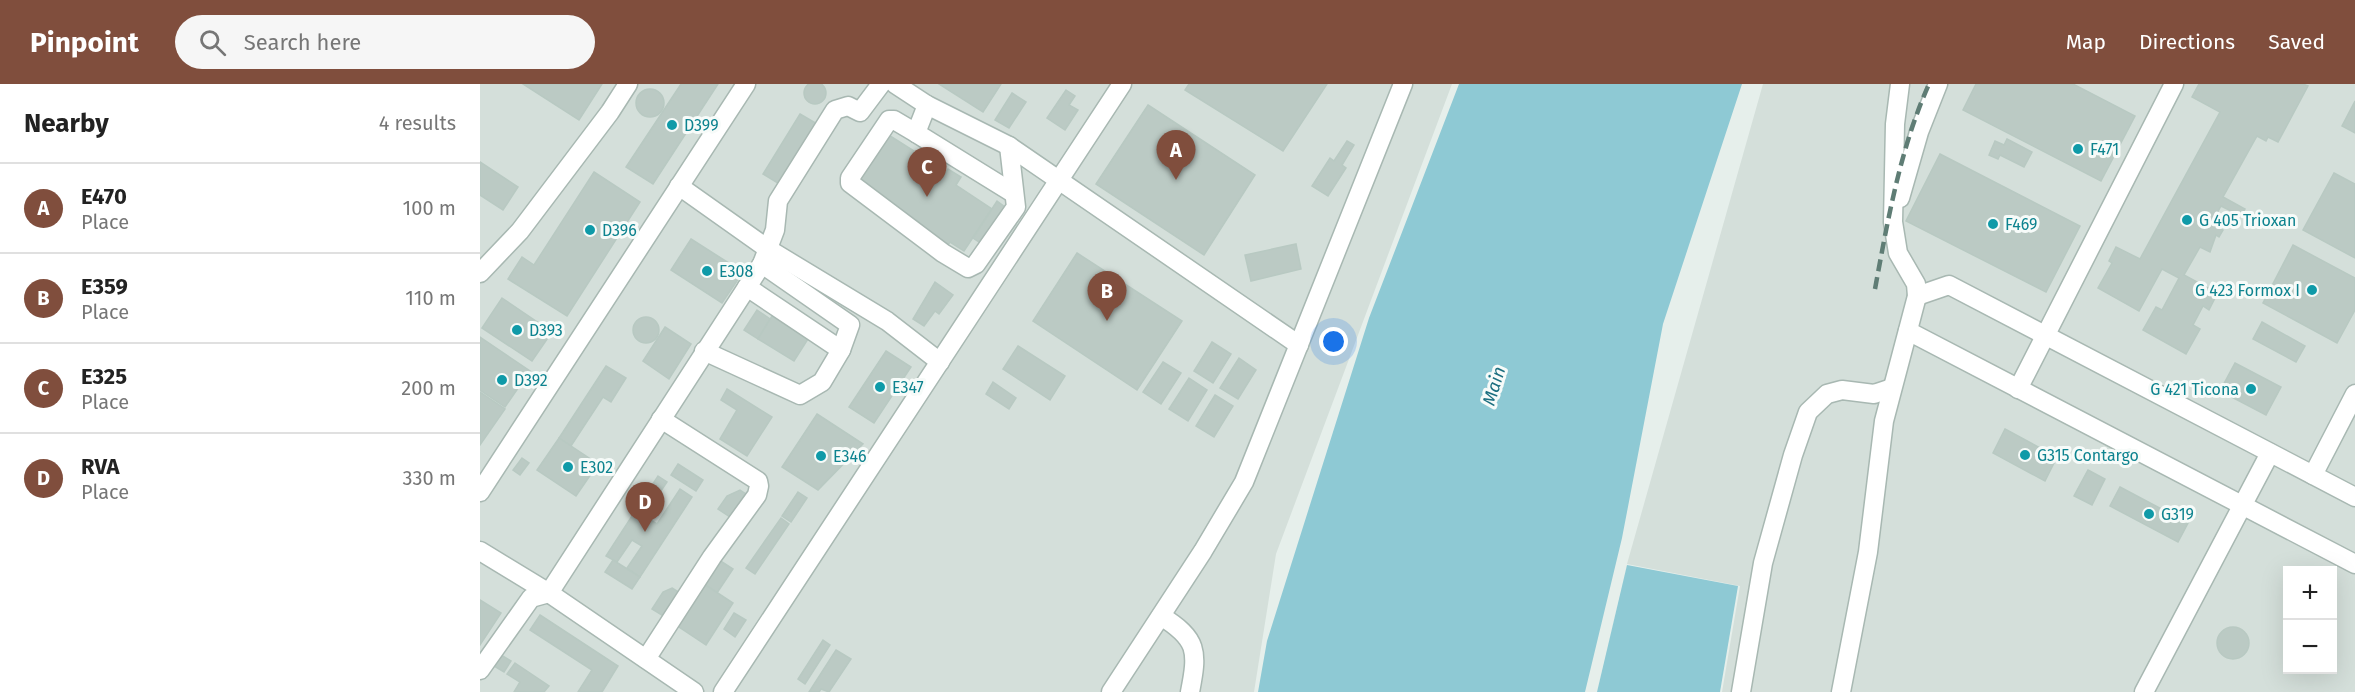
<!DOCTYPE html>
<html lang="en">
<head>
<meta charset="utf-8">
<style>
  :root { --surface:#fff; --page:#f6f6f6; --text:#222; --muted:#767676; --line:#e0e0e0; --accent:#804e3d }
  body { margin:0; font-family:"Fira Sans",sans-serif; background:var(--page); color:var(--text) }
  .controls { position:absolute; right:18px; bottom:18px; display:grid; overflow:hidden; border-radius:0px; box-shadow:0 6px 24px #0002 }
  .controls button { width:54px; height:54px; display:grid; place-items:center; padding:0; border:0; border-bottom:2px solid var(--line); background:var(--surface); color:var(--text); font:30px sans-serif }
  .you { position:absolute; left:854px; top:258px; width:21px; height:21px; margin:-15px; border:4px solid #fff; border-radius:50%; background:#1a73e8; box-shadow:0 0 0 9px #1a73e833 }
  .badge { display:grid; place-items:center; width:39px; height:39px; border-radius:50%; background:var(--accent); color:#fff; font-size:20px; font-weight:700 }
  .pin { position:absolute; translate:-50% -50px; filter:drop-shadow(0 2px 3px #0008) }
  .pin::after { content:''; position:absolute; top:32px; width:21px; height:18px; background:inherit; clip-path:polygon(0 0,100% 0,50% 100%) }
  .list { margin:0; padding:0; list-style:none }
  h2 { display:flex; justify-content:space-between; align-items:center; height:78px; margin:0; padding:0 24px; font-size:26px }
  h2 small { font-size:20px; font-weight:400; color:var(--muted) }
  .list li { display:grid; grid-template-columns:39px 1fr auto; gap:18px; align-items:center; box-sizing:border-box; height:90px; padding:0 24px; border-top:2px solid var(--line) }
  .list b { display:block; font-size:22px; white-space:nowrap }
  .list p { margin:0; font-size:20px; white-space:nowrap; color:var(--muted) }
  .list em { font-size:20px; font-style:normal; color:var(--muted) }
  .icon { flex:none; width:33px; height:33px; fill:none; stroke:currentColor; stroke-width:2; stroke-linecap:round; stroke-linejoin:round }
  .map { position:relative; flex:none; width:1875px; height:608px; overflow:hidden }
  header { display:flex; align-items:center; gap:36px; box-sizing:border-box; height:84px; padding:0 30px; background:var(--accent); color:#fff }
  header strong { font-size:28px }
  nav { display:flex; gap:33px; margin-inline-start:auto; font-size:21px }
  .search { width:420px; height:54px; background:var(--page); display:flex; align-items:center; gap:15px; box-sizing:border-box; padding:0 21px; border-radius:33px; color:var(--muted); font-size:22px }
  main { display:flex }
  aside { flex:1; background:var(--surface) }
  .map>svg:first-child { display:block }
  .built { fill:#d4dfda; fill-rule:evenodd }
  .water { fill:#8ec9d4 }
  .building { fill:#bbcac4; stroke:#b8c9c2; stroke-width:1.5 }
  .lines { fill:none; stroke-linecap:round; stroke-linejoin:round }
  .minor-casing { stroke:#a8b8b2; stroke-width:21 }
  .minor { stroke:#fff; stroke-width:18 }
  .rail { stroke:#5f7d75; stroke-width:4.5; stroke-dasharray:12 6; stroke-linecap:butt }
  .culture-dot { fill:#0f9aa8; stroke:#f7fbf9; stroke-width:2 }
  .labels { text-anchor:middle; stroke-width:6; stroke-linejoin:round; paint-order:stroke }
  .culture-label { font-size:16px; fill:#0d838f; stroke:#f7fbf9; text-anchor:start }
  .water-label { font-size:18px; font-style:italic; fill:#1c6f80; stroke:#f7fbf9 }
</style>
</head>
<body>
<header>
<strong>Pinpoint</strong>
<div class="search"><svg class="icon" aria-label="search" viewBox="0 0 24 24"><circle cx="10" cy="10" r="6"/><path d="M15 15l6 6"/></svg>Search here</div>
<nav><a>Map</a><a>Directions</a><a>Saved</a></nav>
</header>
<main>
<aside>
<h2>Nearby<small>4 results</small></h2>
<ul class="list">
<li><span class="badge">A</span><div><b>E470</b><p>Place</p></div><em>100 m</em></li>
<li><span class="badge">B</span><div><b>E359</b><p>Place</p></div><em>110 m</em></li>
<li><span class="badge">C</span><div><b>E325</b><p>Place</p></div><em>200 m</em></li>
<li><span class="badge">D</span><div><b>RVA</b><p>Place</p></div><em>330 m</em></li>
</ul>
</aside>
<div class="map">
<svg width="1875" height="608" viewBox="0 0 1875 608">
  <rect width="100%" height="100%" fill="#e6efeb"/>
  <g class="built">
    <polygon points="0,0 972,0 796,470 774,608 0,608"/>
    <path d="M 1283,0 L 1875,0 L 1875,608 L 1242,608 L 1260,502 L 1147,480 ZM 1808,486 L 1852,486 L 1852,586 L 1808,586 Z"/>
  </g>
  <g class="water">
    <polygon points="979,0 1262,0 1183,240 1142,454 1105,608 778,608 787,557 889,234"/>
    <polygon points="1147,481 1258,502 1240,608 1117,608"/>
  </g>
  <g class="building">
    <circle cx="335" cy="9" r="11"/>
    <polygon points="43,0 122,0 99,36"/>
    <polygon points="201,0 238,0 173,100 146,83"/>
    <polygon points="459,0 521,0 503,28"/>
    <polygon points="709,0 847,0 803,67 705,6"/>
    <polygon points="1496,0 1593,0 1655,32 1621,97 1483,26"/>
    <polygon points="1719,0 1823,0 1828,2 1798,58 1788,53 1786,57 1777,52 1743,113 1765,125 1761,132 1741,122 1731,140 1743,146 1739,153 1736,151 1730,168 1720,163 1704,191 1732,206 1731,209 1736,212 1729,226 1723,222 1713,241 1720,245 1706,270 1663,246 1676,223 1682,226 1699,194 1682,185 1659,227 1618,204 1632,179 1629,177 1636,163 1660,175 1740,28 1712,13"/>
    <circle cx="170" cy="19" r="14"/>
    <polygon points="586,6 595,12 589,21 598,26 585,46 567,34"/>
    <polygon points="532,9 546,18 529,44 515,36"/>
    <polygon points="1875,17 1875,49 1862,42"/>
    <polygon points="668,21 775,91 724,171 616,100"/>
    <polygon points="320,30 339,41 301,101 283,90"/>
    <polygon points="407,50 434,67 431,72 463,93 468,85 481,93 476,101 512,125 484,167 470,158 466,164 435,145 439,138 376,97"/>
    <polygon points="1527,55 1552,68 1544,83 1520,71 1518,75 1509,71 1515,57 1524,61"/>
    <polygon points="867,57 874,61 862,81 866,84 848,112 832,102 850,74 854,77"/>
    <polygon points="1460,70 1600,142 1566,208 1426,137"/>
    <polygon points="0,78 38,103 23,126 0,111"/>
    <polygon points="114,88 160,118 87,232 28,195 42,173 54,181"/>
    <polygon points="1854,89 1875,100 1875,174 1823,146"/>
    <polygon points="517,117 529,126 505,162 493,154"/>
    <polygon points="211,155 263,188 242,219 191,186"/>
    <polygon points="816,160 821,185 771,197 765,171"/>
    <polygon points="1813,161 1875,194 1875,226 1857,259 1783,219"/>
    <polygon points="597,169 702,237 657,306 553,237"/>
    <polygon points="455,198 473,211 459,230 455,227 444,242 433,235"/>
    <polygon points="22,214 72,248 52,277 2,244"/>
    <polygon points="277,226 290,235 278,255 264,246"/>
    <polygon points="292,232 328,255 314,277 278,255"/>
    <circle cx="166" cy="246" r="13"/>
    <polygon points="1782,238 1825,262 1816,278 1773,255"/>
    <polygon points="185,243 211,260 189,295 163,277"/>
    <polygon points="0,253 50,287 25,323 0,306"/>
    <polygon points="732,258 751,270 733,299 714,287"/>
    <polygon points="538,262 585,292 570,316 523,285"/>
    <polygon points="406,267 431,283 394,339 369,323"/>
    <polygon points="759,274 776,286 758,315 740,304"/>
    <polygon points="683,278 701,289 681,320 663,308"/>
    <polygon points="1755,279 1801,303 1786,331 1740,307"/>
    <polygon points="126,282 146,294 131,318 123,313 91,362 79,354"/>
    <polygon points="709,294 727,306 708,337 689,325"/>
    <polygon points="513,298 536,314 529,325 506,310"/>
    <polygon points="247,305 292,333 267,372 240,355 257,326 241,316"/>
    <polygon points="0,308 25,325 0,361"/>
    <polygon points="735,311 753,322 734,353 716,342"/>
    <polygon points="337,330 383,360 338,406 302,383"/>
    <polygon points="1525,345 1577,373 1565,397 1513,369"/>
    <polygon points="79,354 118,380 96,412 57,386"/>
    <polygon points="42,374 49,379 40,391 33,386"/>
    <polygon points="198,380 223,396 216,407 191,391"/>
    <polygon points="1608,386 1625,395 1612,421 1594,412"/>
    <polygon points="178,392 187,398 164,432 177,440 200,405 212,413 160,493 147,484 162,462 152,456 137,478 126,472"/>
    <polygon points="1640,403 1708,439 1698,458 1630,422"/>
    <polygon points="260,406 266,410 250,433 238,425 247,412"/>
    <polygon points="318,408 327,414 311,438 302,432"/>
    <polygon points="301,434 309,440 275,490 266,484"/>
    <polygon points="133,476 160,493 152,505 125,488"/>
    <polygon points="239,476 253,485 237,509 224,500"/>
    <polygon points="224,500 253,519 226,561 196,541"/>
    <polygon points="192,504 200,509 185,533 172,525 183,508"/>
    <polygon points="0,516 21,529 0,561"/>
    <polygon points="254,529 266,536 255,553 244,545"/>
    <polygon points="60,531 138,582 122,608 98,608 112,586 50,546"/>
    <circle cx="1753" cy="559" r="16"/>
    <polygon points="343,556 350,561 325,600 318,595"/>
    <polygon points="356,566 371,575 349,608 341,605 339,608 329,608"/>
    <polygon points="21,571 31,577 24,588 14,582"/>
    <polygon points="35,579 69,602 64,608 34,608 40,598 27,590"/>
  </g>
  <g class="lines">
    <defs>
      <g id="minor">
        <polyline points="415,0 447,21 529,62 819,261"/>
        <polyline points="447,21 436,49 414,36 409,36 370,94 370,99 463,169 488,184 496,180 536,123 529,62"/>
        <polyline points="436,49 533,109"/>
        <polyline points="199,102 288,165 407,237 460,278"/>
        <polyline points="1420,114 1439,48 1458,0"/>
        <polyline points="282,180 370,241 361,266"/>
        <polyline points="0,189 40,147 130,28 148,0"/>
        <polyline points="1437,212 1469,201 1875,413"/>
        <polyline points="1428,247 1875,480"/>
        <polyline points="224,267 320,311 342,298 361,266 267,203"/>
        <polyline points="1538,305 1694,0"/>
        <polyline points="1833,391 1875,310"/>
        <polyline points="0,408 266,0"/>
        <polyline points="0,467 69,509 214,608"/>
        <path d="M 681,532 C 718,555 718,567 710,608"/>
        <polyline points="166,575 232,473 277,411 279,402 278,397 181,335"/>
        <polyline points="0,586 51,514 69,509 282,180 295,146 298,117 355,26 368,22 380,28 401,0"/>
        <polyline points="243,608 642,0"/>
        <polyline points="631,608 723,467 764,398 923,0"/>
        <polyline points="1261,608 1283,479 1313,371 1328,328 1347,310 1362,306 1394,310 1412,304"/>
        <polyline points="1361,608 1388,468 1404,337 1437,212 1436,200 1418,169 1413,138 1415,40 1420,0"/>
        <polyline points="1664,608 1790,369"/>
      </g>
    </defs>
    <use href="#minor" class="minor-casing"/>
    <use href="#minor" class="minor"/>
    <path class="rail" d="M 1395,205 C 1408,135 1420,65 1449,0"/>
  </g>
  <g class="culture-dot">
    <circle cx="192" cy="41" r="6"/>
    <circle cx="1598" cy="65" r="6"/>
    <circle cx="1707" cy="136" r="6"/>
    <circle cx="1513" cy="140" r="6"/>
    <circle cx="110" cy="146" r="6"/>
    <circle cx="227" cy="187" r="6"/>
    <circle cx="1832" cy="206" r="6"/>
    <circle cx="37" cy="246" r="6"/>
    <circle cx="22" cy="296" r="6"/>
    <circle cx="400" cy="303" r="6"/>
    <circle cx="1771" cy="305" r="6"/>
    <circle cx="1545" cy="371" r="6"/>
    <circle cx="341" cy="372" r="6"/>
    <circle cx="88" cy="383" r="6"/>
    <circle cx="1669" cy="430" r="6"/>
  </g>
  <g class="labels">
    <g class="culture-label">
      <text x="204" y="47">D399</text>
      <text x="1610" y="71">F471</text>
      <text x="1719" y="142">G 405 Trioxan</text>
      <text x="1525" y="146">F469</text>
      <text x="122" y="152">D396</text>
      <text x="239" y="193">E308</text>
      <text x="1820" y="212" text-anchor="end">G 423 Formox I</text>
      <text x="49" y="252">D393</text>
      <text x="34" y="302">D392</text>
      <text x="412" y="309">E347</text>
      <text x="1759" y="311" text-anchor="end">G 421 Ticona</text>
      <text x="1557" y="377">G315 Contargo</text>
      <text x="353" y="378">E346</text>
      <text x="100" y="389">E302</text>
      <text x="1681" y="436">G319</text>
    </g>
    <g class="water-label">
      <text transform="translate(1014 302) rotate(-73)" y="6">Main</text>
    </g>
  </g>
</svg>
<div class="controls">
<button>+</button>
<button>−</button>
</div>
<div class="you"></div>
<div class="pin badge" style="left:696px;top:96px">A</div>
<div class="pin badge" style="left:627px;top:237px">B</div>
<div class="pin badge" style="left:447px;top:113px">C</div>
<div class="pin badge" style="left:165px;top:448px">D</div>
</div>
</main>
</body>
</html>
